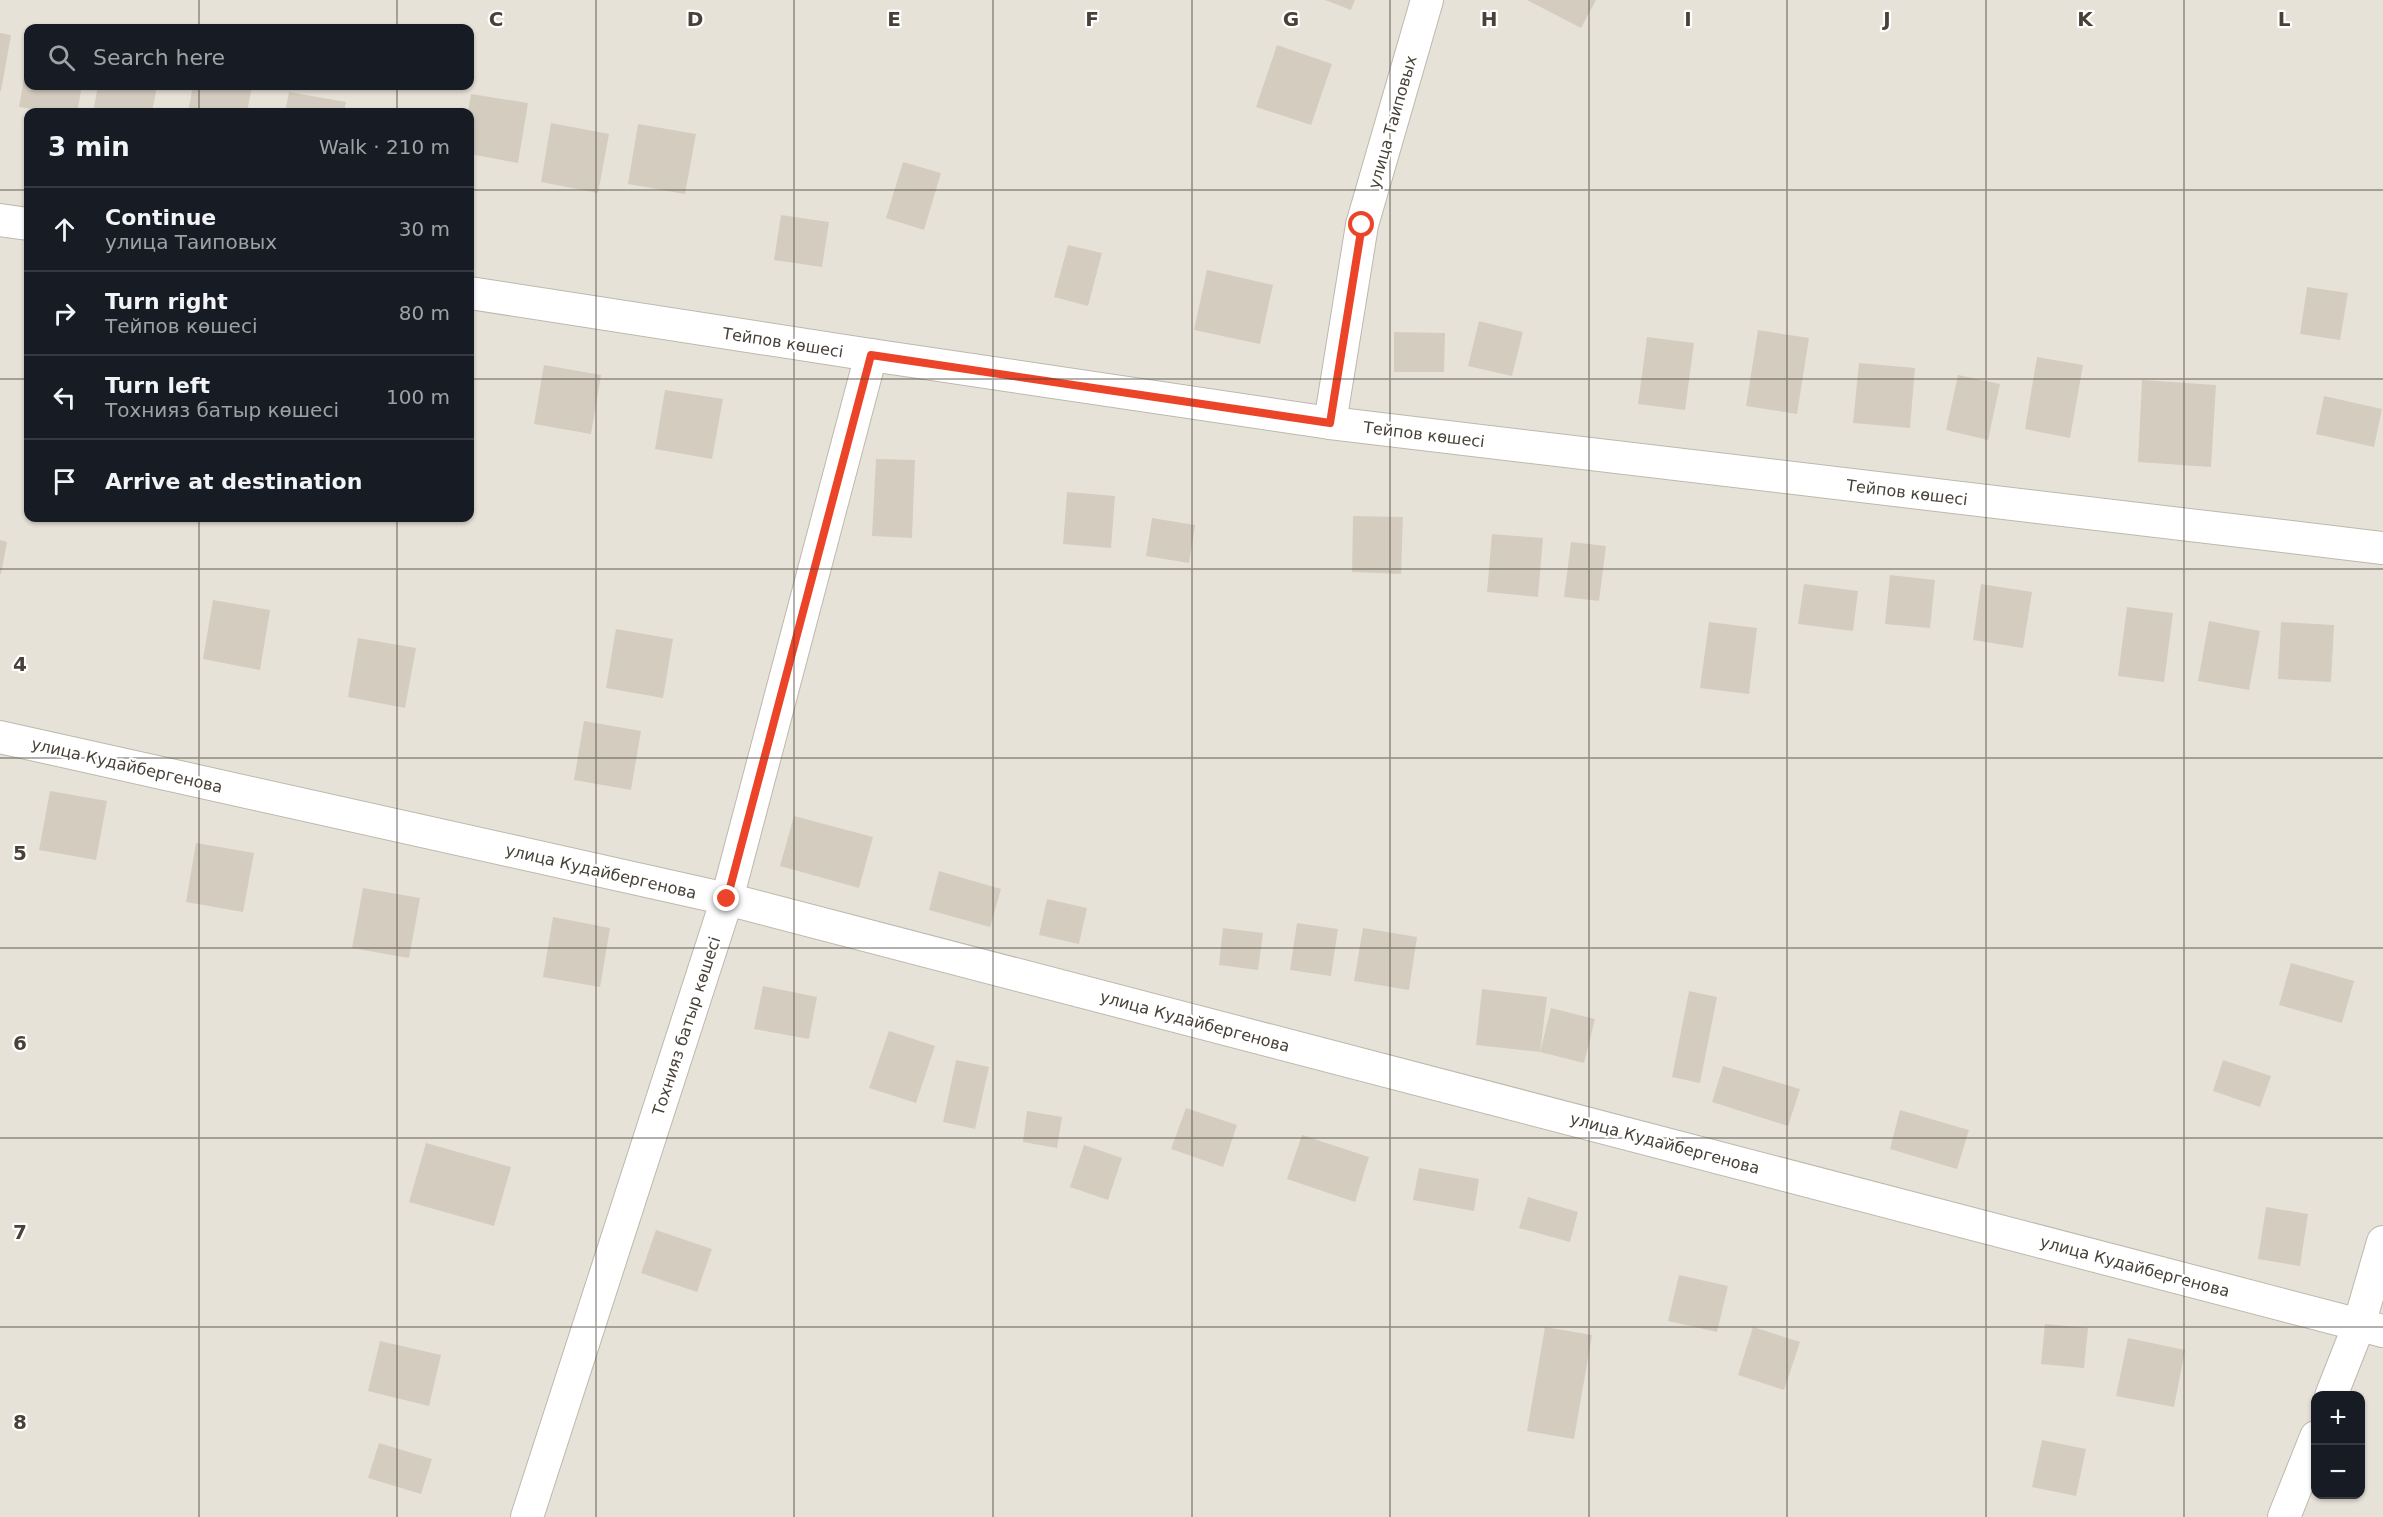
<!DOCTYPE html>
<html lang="en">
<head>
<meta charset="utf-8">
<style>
  :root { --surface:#171b24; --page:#20242c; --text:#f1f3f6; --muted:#9ea1a6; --line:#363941 }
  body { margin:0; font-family:"DejaVu Sans",sans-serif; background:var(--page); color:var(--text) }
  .controls { position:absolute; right:18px; bottom:18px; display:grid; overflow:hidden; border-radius:12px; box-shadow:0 2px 4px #0004 }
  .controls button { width:54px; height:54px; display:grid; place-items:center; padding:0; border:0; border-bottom:2px solid var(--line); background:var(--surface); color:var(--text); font:30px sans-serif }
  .stop { position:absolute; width:18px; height:18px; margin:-14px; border:4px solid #eb4428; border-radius:50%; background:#fff }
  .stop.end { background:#eb4428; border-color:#fff; box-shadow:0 2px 6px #0008 }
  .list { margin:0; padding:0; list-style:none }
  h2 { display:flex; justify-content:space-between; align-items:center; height:78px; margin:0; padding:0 24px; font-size:26px }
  h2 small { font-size:20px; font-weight:400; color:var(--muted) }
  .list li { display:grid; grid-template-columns:39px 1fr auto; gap:18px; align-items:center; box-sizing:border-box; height:84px; padding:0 24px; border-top:2px solid var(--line) }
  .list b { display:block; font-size:22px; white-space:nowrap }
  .list p { margin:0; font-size:20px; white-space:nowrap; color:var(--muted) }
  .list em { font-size:20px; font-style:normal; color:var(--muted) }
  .icon { flex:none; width:33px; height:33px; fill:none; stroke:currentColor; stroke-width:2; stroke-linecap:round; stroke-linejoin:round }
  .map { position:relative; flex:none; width:2383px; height:1517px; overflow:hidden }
  .search { position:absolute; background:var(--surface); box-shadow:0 2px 4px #0004; left:24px; top:24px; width:450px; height:66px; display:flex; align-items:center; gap:15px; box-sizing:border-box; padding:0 21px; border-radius:12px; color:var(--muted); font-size:22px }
  .panel { position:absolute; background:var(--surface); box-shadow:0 2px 4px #0004; left:24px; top:108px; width:450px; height:414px; border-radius:12px }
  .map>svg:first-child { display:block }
  .residential { fill:#e7e2d8; fill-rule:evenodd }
  .building { fill:#d4ccbf }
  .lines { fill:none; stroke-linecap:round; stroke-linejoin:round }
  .minor-casing { stroke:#beb8ac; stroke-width:34 }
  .minor { stroke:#fff; stroke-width:32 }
  .route { stroke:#eb4428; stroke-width:8 }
  .grid { fill:none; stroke:#474138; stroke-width:1.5; stroke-opacity:0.55 }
  .labels { text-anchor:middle; stroke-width:4.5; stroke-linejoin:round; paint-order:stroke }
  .street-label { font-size:16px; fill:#474138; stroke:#fff }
  .grid-label { font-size:20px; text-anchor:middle; font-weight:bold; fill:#474138; stroke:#fff; stroke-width:4.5; stroke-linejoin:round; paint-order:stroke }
</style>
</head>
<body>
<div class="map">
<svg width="2383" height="1517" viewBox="0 0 2383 1517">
  <rect width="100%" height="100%" fill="#f3f0e9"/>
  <path class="residential" d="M 0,0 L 2383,0 L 2383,1517 L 0,1517 ZM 28,28 L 470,28 L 470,86 L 28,86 ZM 28,112 L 470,112 L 470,518 L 28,518 ZM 2316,1396 L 2360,1396 L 2360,1494 L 2316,1494 Z"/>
  <g class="building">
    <polygon points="1325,0 1355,0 1351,10"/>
    <polygon points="1527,0 1596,0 1581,28"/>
    <polygon points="0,33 11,35 1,91 0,91"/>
    <polygon points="1277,45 1332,64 1311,125 1256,107"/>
    <polygon points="27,61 28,86 82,86 77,112 52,112 19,107"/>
    <polygon points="98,86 157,86 152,112 93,112"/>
    <polygon points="193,86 252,86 247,112 188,112"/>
    <polygon points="289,92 346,102 344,112 285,112"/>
    <polygon points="471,94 528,103 518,163 470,154 470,112 468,112"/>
    <polygon points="551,123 609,134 598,193 541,182"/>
    <polygon points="638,124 696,134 685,194 628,184"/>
    <polygon points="903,162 941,173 924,230 886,218"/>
    <polygon points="781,215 829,222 822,267 774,260"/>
    <polygon points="1068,245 1102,253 1088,306 1054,297"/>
    <polygon points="1207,270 1273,285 1260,344 1194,330"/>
    <polygon points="2307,287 2348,293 2340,340 2300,334"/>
    <polygon points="1479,321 1523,332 1512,376 1468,366"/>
    <polygon points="1758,330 1809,338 1797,414 1746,406"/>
    <polygon points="1394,332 1445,333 1444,372 1394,372"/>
    <polygon points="1647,337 1694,343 1685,410 1638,404"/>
    <polygon points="2037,357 2083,365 2070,438 2025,429"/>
    <polygon points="1859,363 1915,368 1910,428 1853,423"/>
    <polygon points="544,365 601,375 591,434 534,424"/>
    <polygon points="1958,375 2000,384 1988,440 1946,430"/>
    <polygon points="2142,380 2216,385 2211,467 2138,462"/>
    <polygon points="665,390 723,399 712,459 655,449"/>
    <polygon points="2324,396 2382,409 2374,447 2316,434"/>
    <polygon points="876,459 915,460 912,538 872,536"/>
    <polygon points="1067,492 1115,496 1111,548 1063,544"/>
    <polygon points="1353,516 1403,517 1401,574 1352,572"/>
    <polygon points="1152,518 1195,525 1189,563 1146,556"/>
    <polygon points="1492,534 1543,538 1538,597 1487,592"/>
    <polygon points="0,540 7,542 1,574 0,574"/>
    <polygon points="1571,542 1606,546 1599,601 1564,597"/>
    <polygon points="1890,575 1935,580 1930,628 1885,624"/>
    <polygon points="1804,584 1858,591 1853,631 1798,624"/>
    <polygon points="1981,584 2032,592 2023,648 1973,640"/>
    <polygon points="213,600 270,610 260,670 203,659"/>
    <polygon points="2127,607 2173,613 2164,682 2118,676"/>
    <polygon points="2209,621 2260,631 2249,690 2198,681"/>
    <polygon points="1709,622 1757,628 1749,694 1700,688"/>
    <polygon points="2281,622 2334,625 2331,682 2278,679"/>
    <polygon points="616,629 673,639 663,698 606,688"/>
    <polygon points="358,638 416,648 405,708 348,697"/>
    <polygon points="584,721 641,731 631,790 574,780"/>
    <polygon points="50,791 107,801 96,860 39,850"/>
    <polygon points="794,816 873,837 859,888 780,866"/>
    <polygon points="196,843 254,853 243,912 186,902"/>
    <polygon points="939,871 1001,889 990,927 929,910"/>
    <polygon points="363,888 420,898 409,958 352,948"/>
    <polygon points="1047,899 1087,908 1079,944 1039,935"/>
    <polygon points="553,917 610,928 600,987 543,977"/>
    <polygon points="1297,923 1338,929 1331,976 1290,970"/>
    <polygon points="1223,928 1263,933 1258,970 1219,965"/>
    <polygon points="1363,928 1417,937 1409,990 1354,981"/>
    <polygon points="2291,963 2354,981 2342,1023 2279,1005"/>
    <polygon points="763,986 817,997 809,1039 754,1029"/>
    <polygon points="1482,989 1547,997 1540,1052 1476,1045"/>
    <polygon points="1689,991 1717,997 1700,1083 1672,1077"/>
    <polygon points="1551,1008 1595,1019 1584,1063 1540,1052"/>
    <polygon points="889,1031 935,1046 916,1103 869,1088"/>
    <polygon points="956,1060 989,1067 975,1129 943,1122"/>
    <polygon points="2223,1060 2271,1076 2260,1107 2213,1091"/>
    <polygon points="1723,1066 1800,1089 1788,1126 1712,1102"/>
    <polygon points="1186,1108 1237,1125 1223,1167 1171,1149"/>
    <polygon points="1900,1110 1969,1130 1957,1169 1890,1149"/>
    <polygon points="1027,1111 1062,1117 1057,1148 1023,1142"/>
    <polygon points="1302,1135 1369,1157 1355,1202 1287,1179"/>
    <polygon points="426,1143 511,1167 494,1226 409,1202"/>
    <polygon points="1084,1145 1122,1158 1108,1200 1070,1187"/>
    <polygon points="1419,1168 1479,1179 1474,1211 1413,1200"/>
    <polygon points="1528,1197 1578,1212 1570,1242 1519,1228"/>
    <polygon points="2266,1207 2308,1214 2300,1266 2258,1259"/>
    <polygon points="656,1230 712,1249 697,1292 641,1273"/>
    <polygon points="1679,1275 1728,1286 1717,1332 1668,1321"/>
    <polygon points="2045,1324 2088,1328 2084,1368 2041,1364"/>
    <polygon points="1545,1327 1592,1335 1574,1439 1527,1431"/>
    <polygon points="1753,1327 1800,1342 1784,1390 1738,1375"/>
    <polygon points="2128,1338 2185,1350 2174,1407 2116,1396"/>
    <polygon points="380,1341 441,1355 429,1406 368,1391"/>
    <polygon points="2042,1440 2086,1449 2076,1496 2032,1487"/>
    <polygon points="379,1443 432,1459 421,1494 368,1478"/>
  </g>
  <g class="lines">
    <defs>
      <g id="minor">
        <polyline points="0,220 28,224"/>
        <polyline points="470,293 871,355 1330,423 2383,548"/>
        <polyline points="1330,423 1362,225 1427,0"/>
        <polyline points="0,737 727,899 2383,1331"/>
        <polyline points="2331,1396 2359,1325 2383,1242"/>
        <polyline points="527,1517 727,899 871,355"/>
        <polyline points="2284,1517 2316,1437"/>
      </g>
    </defs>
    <use href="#minor" class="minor-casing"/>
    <use href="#minor" class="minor"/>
  </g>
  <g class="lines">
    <polyline class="route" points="727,899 871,355 1330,423 1362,225"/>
  </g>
  <path class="grid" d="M 199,0 L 199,28M 397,0 L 397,28M 596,0 L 596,1517M 794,0 L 794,1517M 993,0 L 993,1517M 1192,0 L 1192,1517M 1390,0 L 1390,1517M 1589,0 L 1589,1517M 1787,0 L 1787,1517M 1986,0 L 1986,1517M 2184,0 L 2184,1517M 199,86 L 199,112M 397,86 L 397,112M 0,190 L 28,190M 470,190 L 2383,190M 0,379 L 28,379M 470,379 L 2383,379M 199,518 L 199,1517M 397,518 L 397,1517M 0,569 L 2383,569M 0,758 L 2383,758M 0,948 L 2383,948M 0,1138 L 2383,1138M 0,1327 L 2383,1327"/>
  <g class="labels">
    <g class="street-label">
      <text transform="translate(1392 122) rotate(-74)" y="6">улица Таиповых</text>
      <text transform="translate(783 342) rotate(9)" y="6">Тейпов көшесі</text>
      <text transform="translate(1424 434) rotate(7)" y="6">Тейпов көшесі</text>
      <text transform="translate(1907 492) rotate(7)" y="6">Тейпов көшесі</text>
      <text transform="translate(127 765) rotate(13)" y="6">улица Кудайбергенова</text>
      <text transform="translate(601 871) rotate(13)" y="6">улица Кудайбергенова</text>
      <text transform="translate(1195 1021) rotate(15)" y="6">улица Кудайбергенова</text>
      <text transform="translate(686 1026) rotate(-72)" y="6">Тохнияз батыр көшесі</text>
      <text transform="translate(1665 1143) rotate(15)" y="6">улица Кудайбергенова</text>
      <text transform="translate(2135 1266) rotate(15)" y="6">улица Кудайбергенова</text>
    </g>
  </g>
  <g class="grid-label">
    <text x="496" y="26">C</text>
    <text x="695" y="26">D</text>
    <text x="894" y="26">E</text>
    <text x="1092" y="26">F</text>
    <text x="1291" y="26">G</text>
    <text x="1489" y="26">H</text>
    <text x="1688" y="26">I</text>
    <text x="1887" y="26">J</text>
    <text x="2085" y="26">K</text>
    <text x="2284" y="26">L</text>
    <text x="20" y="671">4</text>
    <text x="20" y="860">5</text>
    <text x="20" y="1050">6</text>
    <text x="20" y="1239">7</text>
    <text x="20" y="1429">8</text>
  </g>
</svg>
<div class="controls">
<button>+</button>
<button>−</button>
</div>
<div class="stop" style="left:1362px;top:225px"></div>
<div class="stop end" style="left:727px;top:899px"></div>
<div class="search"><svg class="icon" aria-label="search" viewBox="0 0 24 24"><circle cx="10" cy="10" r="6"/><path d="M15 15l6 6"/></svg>Search here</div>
<section class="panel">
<h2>3 min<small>Walk · 210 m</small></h2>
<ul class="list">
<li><svg class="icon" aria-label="ahead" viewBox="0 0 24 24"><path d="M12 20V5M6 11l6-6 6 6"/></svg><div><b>Continue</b><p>улица Таиповых</p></div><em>30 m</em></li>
<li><svg class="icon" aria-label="right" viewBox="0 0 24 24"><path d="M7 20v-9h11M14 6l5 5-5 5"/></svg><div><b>Turn right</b><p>Тейпов көшесі</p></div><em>80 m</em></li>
<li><svg class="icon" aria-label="left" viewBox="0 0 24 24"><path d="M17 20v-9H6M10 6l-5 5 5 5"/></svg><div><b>Turn left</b><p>Тохнияз батыр көшесі</p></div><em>100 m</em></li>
<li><svg class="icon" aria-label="arrive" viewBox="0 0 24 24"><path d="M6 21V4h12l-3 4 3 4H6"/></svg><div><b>Arrive at destination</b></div></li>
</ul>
</section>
</div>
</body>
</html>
